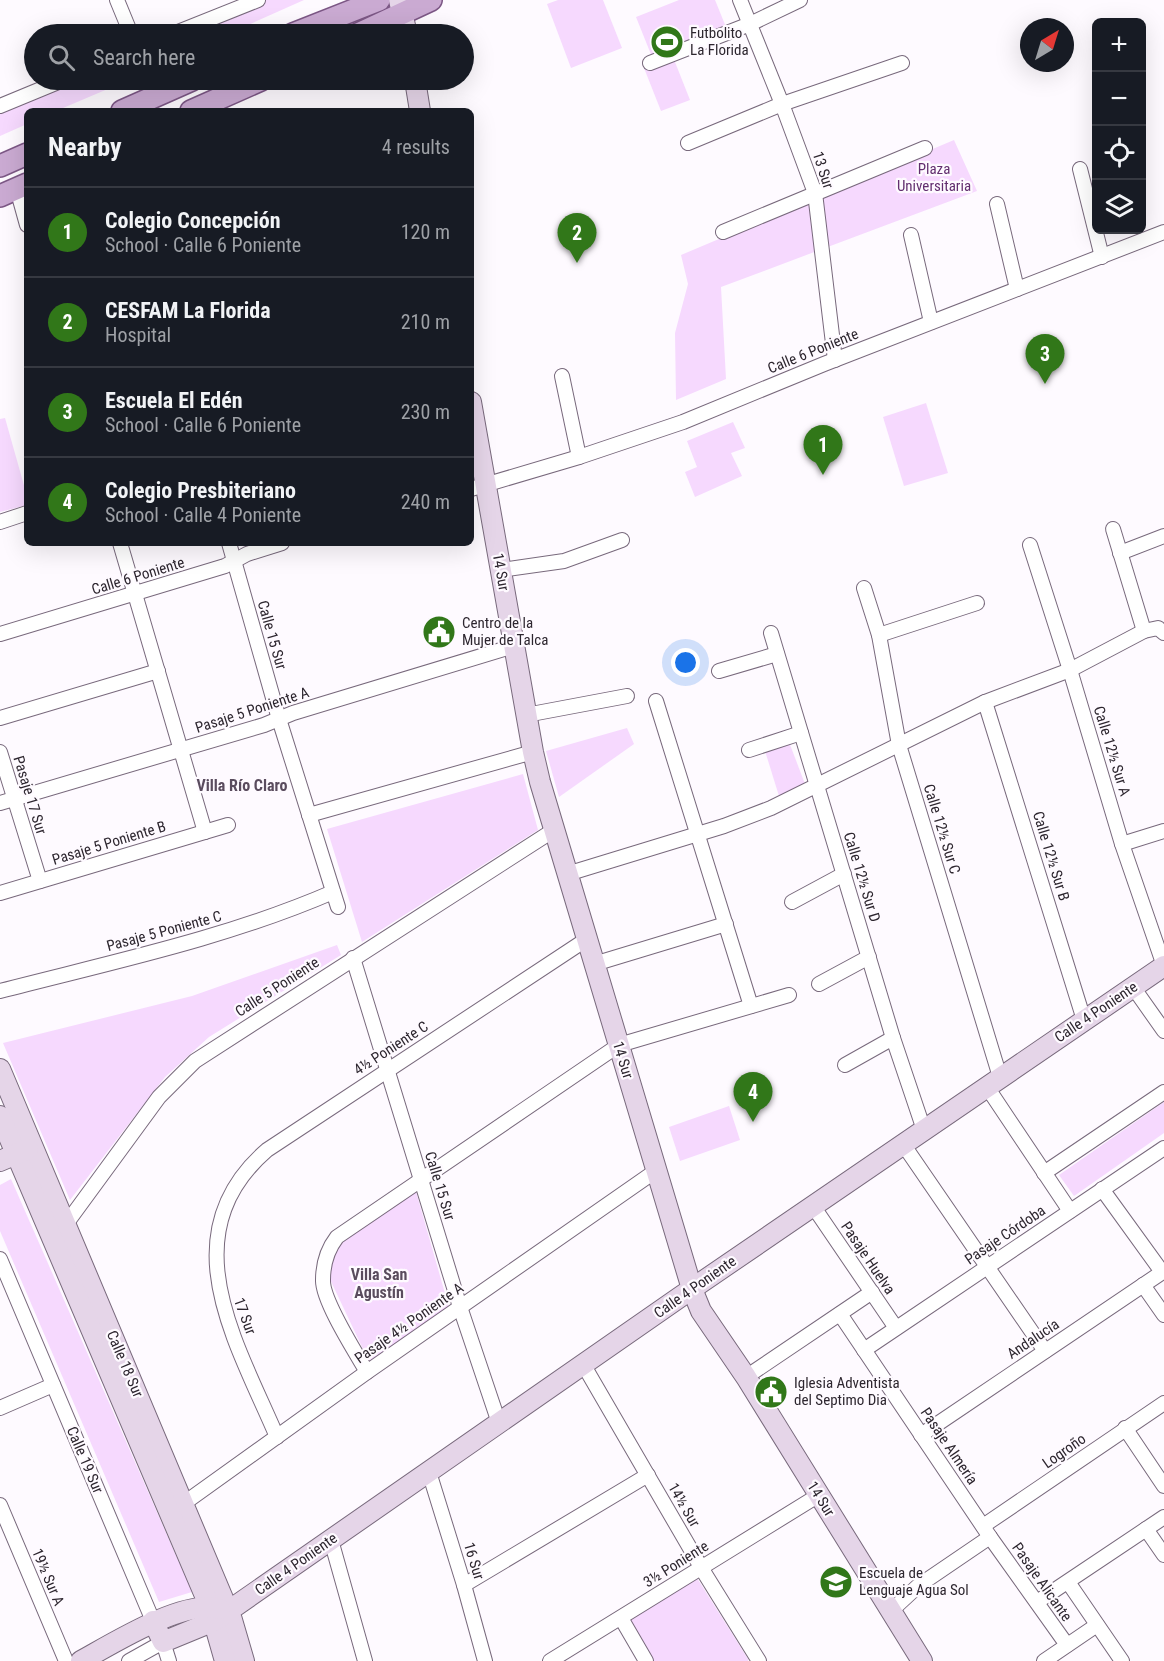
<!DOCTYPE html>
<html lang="en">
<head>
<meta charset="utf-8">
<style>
  :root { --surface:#171b24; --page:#20242c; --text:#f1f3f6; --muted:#9ea1a6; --line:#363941; --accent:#317719 }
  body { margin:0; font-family:"Roboto Condensed",sans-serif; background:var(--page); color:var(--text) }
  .controls { position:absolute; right:18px; top:18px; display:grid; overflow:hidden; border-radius:9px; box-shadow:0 6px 24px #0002 }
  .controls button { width:54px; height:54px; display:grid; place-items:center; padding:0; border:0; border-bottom:2px solid var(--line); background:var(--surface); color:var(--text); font:30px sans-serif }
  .compass { position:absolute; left:1020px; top:18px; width:54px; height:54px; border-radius:50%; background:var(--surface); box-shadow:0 6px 24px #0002; rotate:38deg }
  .you { position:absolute; left:686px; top:663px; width:21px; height:21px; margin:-15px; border:4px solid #fff; border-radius:50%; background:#1a73e8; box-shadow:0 0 0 9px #1a73e833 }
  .badge { display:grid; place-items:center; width:39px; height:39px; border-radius:50%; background:var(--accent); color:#fff; font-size:20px; font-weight:700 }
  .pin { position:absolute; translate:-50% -50px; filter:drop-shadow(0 2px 3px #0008) }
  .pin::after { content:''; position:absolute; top:32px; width:21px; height:18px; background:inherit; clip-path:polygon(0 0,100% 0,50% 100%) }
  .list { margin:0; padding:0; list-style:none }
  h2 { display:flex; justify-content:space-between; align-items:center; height:78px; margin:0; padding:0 24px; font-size:26px }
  h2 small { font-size:20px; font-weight:400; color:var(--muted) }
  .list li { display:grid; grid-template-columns:39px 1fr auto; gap:18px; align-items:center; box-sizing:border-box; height:90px; padding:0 24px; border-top:2px solid var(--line) }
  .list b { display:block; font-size:22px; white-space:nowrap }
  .list p { margin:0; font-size:20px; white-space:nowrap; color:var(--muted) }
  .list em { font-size:20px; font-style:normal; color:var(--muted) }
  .icon { flex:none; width:33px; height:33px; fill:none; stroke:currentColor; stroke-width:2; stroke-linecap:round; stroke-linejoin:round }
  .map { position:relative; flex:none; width:1164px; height:1661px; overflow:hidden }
  .search { position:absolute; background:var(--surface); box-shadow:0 6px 24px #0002; left:24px; top:24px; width:450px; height:66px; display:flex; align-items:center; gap:15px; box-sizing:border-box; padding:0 21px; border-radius:33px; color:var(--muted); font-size:22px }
  .panel { position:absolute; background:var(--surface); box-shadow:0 6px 24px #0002; left:24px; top:108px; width:450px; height:438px; border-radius:9px }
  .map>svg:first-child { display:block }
  .green { fill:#f6d9fe }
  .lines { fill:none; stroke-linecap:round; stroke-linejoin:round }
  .street-casing { stroke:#78697c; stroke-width:16 }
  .secondary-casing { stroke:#78697c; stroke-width:22 }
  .primary-casing { stroke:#7c5785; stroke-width:24 }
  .street { stroke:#fff; stroke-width:14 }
  .secondary { stroke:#e5d5e8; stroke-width:20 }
  .primary { stroke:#caaad2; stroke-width:21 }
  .labels { text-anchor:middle; stroke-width:4.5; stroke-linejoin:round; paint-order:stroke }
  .poi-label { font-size:15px; fill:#2d262f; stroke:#fefaff; text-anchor:start }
  .park-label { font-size:15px; fill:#622e6f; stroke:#fefaff }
  .street-label { font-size:15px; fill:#2d262f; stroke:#fefaff }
  .neighbourhood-label { font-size:16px; font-weight:bold; fill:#5a4c5e; stroke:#fefaff }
</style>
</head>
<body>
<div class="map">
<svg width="1164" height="1661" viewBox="0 0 1164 1661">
  <rect width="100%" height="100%" fill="#fefaff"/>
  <g class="green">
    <polygon points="264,0 304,0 228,34 181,34"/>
    <polygon points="558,0 603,0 622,48 571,68 547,4"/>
    <polygon points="679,0 715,0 726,27 652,57 636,17"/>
    <polygon points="673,57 690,100 661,111 644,68"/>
    <polygon points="75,80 129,80 56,111 27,111 27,124 0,136 0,112"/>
    <polygon points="954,140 977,191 721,287 726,379 676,400 675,333 688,284 681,255"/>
    <polygon points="926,403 948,473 904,486 883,417"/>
    <polygon points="5,418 27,496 27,505 0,512 0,419"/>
    <polygon points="733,422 745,448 731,453 742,476 695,497 685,472 697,467 687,441"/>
    <polygon points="627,728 634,744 559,797 546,751"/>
    <polygon points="789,742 805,784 779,796 765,751"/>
    <polygon points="523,774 538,830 362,942 327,829"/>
    <polygon points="337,945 341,955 209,1037 165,1077 70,1200 3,1043 192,996"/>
    <polygon points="1164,1102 1164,1133 1074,1196 1059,1175"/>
    <polygon points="729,1106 740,1140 680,1161 669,1127"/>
    <polygon points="11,1179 192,1592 159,1602 0,1231 0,1185"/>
    <polygon points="415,1188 448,1304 448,1311 371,1366 327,1273 336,1244"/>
    <polygon points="697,1578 748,1659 748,1661 651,1661 629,1620"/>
  </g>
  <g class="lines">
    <defs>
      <g id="street">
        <polyline points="117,0 131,34"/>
        <polyline points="740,0 782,104 815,193 835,360"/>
        <polyline points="173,34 258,0"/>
        <polyline points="650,63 750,24 800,0"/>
        <polyline points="149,80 155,96"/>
        <polyline points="0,106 63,80"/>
        <polyline points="688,143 782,104 902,63"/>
        <polyline points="1080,169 1102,257"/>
        <polyline points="17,189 27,225"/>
        <polyline points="997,204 1017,289"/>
        <polyline points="723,232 925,148"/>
        <polyline points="911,235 931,322"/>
        <polyline points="562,376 579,457"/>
        <polyline points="471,489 579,457 683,422 824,364 1164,232"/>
        <polyline points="0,522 27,513"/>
        <polyline points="1113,529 1144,631"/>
        <polyline points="120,543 205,832"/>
        <polyline points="229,543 279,719 338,907"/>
        <polyline points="1030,545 1070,670 1122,844 1164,966"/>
        <polyline points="1120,553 1164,536"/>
        <polyline points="501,570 564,561 622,540"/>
        <polyline points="864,588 879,635 899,745 1000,1077"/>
        <polyline points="771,633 893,1038 924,1130"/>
        <polyline points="0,634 225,566 247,554 282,543"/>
        <polyline points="879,635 977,603"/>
        <polyline points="719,671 777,654"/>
        <polyline points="656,701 751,1006"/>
        <polyline points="985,702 1084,1020"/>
        <polyline points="526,715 627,696"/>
        <polyline points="0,718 158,671"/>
        <polyline points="749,750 801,733"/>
        <polyline points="0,752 40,881"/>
        <polyline points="0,803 264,725 293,713 514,646"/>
        <polyline points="309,815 533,752"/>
        <polyline points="1122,844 1164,831"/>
        <polyline points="567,874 724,826 771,808 985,702 1070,670 1144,631 1158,628 1164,633"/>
        <polyline points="0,893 228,825"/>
        <polyline points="792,902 844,874"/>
        <polyline points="353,958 460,1307 499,1423"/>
        <polyline points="594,964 726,924"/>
        <polyline points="819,984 869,957"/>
        <polyline points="1133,987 1164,1031"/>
        <path d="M 0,991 C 112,962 227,938 333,892"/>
        <polyline points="845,1065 893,1038"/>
        <polyline points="987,1087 1070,1211"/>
        <polyline points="903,1144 1045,1351"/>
        <polyline points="1044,1173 1164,1092"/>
        <polyline points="1102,1189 1162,1272"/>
        <polyline points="813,1206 896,1328"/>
        <polyline points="66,1224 159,1097 195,1061 554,830"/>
        <polyline points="0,1259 153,1621"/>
        <polyline points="1143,1285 1164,1315"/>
        <polyline points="840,1314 990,1537 1067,1645"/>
        <polyline points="864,1350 1164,1148"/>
        <polyline points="583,1364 705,1574 759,1661"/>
        <path d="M 367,1372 C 356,1353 322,1300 323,1280 C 323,1263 327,1250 337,1237 L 619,1045 L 789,995"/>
        <polyline points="746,1377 872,1292"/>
        <polyline points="0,1408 53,1385"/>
        <polyline points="1125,1428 1164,1486"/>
        <polyline points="921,1435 1164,1271"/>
        <path d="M 277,1437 C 237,1343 169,1235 267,1150 L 587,939"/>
        <polyline points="429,1472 464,1585 485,1661"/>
        <polyline points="183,1504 367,1372 657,1170"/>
        <polyline points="0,1505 66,1661"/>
        <polyline points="983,1526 1164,1403"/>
        <polyline points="1146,1529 1164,1555"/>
        <polyline points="331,1540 365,1661"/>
        <polyline points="1068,1582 1122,1661"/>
        <polyline points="464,1585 648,1475"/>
        <polyline points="1037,1602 1164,1517"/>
        <polyline points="891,1611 918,1586 990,1537"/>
        <polyline points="621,1618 646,1661"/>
        <polyline points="129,1661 163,1642 169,1661"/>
        <polyline points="550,1661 819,1495"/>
        <polyline points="1044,1661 1097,1625"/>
      </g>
      <g id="secondary">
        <polyline points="399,0 407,34"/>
        <polyline points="415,80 420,111"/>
        <polyline points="471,402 533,752 540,782 692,1289 701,1311 746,1377 922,1661"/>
        <polyline points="0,1069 232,1620 244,1661"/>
        <polyline points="0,1116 209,1605 225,1661"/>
        <polyline points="0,1161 28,1149"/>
        <polyline points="153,1621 163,1642 214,1621 680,1297 1164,966"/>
        <path d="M 81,1661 C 112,1644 185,1598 220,1609"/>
      </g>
      <g id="primary">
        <polyline points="293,34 379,0"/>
        <polyline points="358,34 431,0"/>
        <polyline points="122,111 192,80"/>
        <polyline points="191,111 261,80"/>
        <polyline points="0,166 27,154"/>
        <polyline points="0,196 27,184"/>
      </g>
    </defs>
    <use href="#street" class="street-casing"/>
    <use href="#secondary" class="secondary-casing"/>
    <use href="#primary" class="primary-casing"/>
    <use href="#street" class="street"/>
    <use href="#secondary" class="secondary"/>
    <use href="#primary" class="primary"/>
  </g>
  <defs>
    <symbol id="stadium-disc" viewBox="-11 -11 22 22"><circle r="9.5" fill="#317719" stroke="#fefaff"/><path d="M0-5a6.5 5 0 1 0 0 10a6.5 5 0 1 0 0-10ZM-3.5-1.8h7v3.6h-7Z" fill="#fff"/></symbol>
    <symbol id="civic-disc" viewBox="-11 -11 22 22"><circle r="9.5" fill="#317719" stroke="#fefaff"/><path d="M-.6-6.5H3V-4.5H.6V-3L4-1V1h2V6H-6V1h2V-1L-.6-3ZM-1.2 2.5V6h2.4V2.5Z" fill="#fff"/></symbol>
    <symbol id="school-disc" viewBox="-11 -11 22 22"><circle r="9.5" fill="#317719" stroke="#fefaff"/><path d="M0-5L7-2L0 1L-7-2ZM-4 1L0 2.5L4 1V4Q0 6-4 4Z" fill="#fff"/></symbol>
  </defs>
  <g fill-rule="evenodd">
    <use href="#stadium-disc" x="648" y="23" width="38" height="38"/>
    <use href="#civic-disc" x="420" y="613" width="38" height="38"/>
    <use href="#civic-disc" x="752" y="1373" width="38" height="38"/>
    <use href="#school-disc" x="817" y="1563" width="38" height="38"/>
  </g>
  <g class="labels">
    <g class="poi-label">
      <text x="690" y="38">Futbolito<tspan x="690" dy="17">La Florida</tspan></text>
      <text x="462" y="628">Centro de la<tspan x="462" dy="17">Mujer de Talca</tspan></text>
      <text x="794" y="1388">Iglesia Adventista<tspan x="794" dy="17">del Septimo Dia</tspan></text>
      <text x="859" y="1578">Escuela de<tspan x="859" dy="17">Lenguaje Agua Sol</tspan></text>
    </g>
    <g class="park-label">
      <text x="934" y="174">Plaza<tspan x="934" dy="17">Universitaria</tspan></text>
    </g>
    <g class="street-label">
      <text transform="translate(823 170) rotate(72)" y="5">13 Sur</text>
      <text transform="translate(813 351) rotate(-22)" y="5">Calle 6 Poniente</text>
      <text transform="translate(501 572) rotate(80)" y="5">14 Sur</text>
      <text transform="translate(138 576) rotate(-17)" y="5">Calle 6 Poniente</text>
      <text transform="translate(272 635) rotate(74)" y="5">Calle 15 Sur</text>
      <text transform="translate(252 710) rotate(-18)" y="5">Pasaje 5 Poniente A</text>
      <text transform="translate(1112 751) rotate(73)" y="5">Calle 12½ Sur A</text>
      <text transform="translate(30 795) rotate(73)" y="5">Pasaje 17 Sur</text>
      <text transform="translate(942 829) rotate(73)" y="5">Calle 12½ Sur C</text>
      <text transform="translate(109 843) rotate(-17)" y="5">Pasaje 5 Poniente B</text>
      <text transform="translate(1051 856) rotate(73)" y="5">Calle 12½ Sur B</text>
      <text transform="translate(862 877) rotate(73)" y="5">Calle 12½ Sur D</text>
      <text transform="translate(164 931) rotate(-15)" y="5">Pasaje 5 Poniente C</text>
      <text transform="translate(277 987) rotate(-33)" y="5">Calle 5 Poniente</text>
      <text transform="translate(1096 1012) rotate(-34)" y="5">Calle 4 Poniente</text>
      <text transform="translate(391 1048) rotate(-33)" y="5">4½ Poniente C</text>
      <text transform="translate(623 1060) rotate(73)" y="5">14 Sur</text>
      <text transform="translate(440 1186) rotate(73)" y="5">Calle 15 Sur</text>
      <text transform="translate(1005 1235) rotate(-34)" y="5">Pasaje Córdoba</text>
      <text transform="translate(868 1258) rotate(56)" y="5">Pasaje Huelva</text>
      <text transform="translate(695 1287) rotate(-35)" y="5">Calle 4 Poniente</text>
      <text transform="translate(245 1316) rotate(70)" y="5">17 Sur</text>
      <text transform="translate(409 1323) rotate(-35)" y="5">Pasaje 4½ Poniente A</text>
      <text transform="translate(1033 1339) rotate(-34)" y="5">Andalucía</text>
      <text transform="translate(125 1364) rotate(67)" y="5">Calle 18 Sur</text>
      <text transform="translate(949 1446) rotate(56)" y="5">Pasaje Almería</text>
      <text transform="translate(1064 1451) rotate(-35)" y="5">Logroño</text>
      <text transform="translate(85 1460) rotate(67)" y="5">Calle 19 Sur</text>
      <text transform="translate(821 1499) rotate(58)" y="5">14 Sur</text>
      <text transform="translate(684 1505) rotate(60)" y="5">14½ Sur</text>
      <text transform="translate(474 1561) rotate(73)" y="5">16 Sur</text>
      <text transform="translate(296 1564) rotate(-35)" y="5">Calle 4 Poniente</text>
      <text transform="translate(676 1564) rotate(-32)" y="5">3½ Poniente</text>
      <text transform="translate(48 1577) rotate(67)" y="5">19½ Sur A</text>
      <text transform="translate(1042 1582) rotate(55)" y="5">Pasaje Alicante</text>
    </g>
    <g class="neighbourhood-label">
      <text x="242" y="791">Villa Río Claro</text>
      <text x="379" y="1280">Villa San<tspan x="379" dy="18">Agustín</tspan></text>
    </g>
  </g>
</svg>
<div class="controls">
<button>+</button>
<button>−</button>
<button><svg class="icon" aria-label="locate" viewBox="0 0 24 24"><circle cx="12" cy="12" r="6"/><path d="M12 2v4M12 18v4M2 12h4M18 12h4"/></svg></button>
<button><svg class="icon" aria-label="layers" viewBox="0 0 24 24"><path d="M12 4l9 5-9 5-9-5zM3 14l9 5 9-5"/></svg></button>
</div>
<svg class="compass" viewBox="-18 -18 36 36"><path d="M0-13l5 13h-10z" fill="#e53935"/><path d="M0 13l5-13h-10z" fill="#9ea1a6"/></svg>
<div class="you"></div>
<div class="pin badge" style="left:823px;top:475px">1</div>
<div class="pin badge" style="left:577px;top:263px">2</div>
<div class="pin badge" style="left:1045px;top:384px">3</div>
<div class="pin badge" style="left:753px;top:1122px">4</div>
<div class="search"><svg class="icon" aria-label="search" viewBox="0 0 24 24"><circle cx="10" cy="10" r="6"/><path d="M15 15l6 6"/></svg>Search here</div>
<section class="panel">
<h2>Nearby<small>4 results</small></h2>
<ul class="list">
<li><span class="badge">1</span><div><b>Colegio Concepción</b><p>School · Calle 6 Poniente</p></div><em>120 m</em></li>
<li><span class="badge">2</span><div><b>CESFAM La Florida</b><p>Hospital</p></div><em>210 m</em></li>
<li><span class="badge">3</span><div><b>Escuela El Edén</b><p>School · Calle 6 Poniente</p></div><em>230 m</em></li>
<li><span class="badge">4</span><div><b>Colegio Presbiteriano</b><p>School · Calle 4 Poniente</p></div><em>240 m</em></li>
</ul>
</section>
</div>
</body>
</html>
